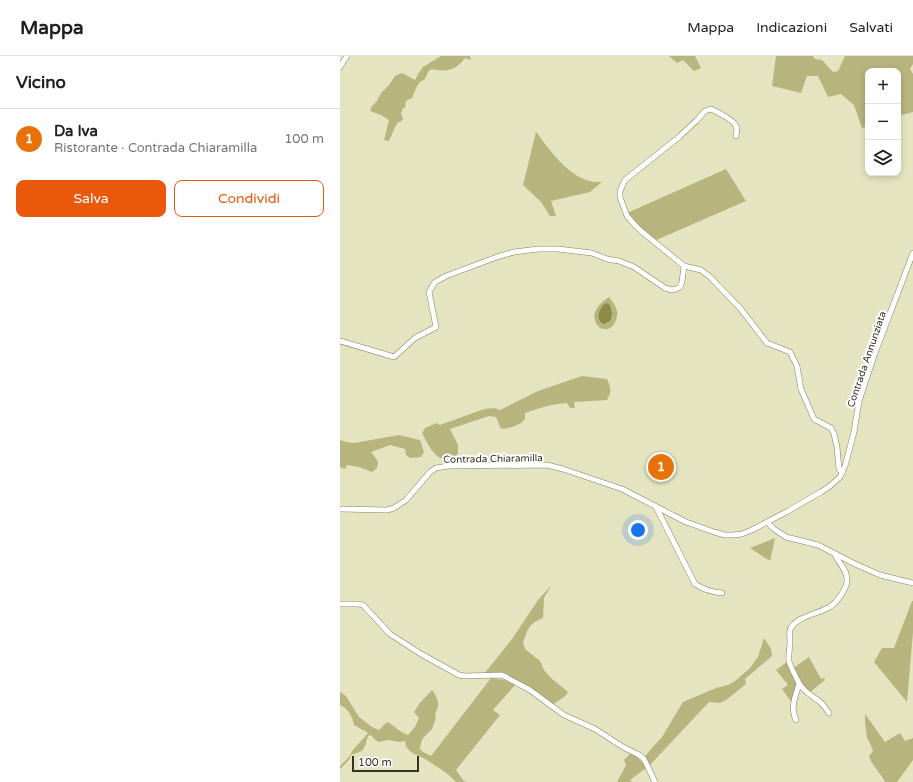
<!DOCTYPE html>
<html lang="it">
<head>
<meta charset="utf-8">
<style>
  :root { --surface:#fff; --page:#f6f6f6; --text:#202124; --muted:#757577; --line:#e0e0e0; --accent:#ea580c }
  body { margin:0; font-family:"Varela Round",sans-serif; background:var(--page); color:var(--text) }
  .controls { position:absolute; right:12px; top:12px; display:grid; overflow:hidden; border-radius:8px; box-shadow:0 2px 6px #0003 }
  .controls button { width:36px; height:36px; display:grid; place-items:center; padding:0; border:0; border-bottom:1px solid var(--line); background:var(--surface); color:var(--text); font:20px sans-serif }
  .scale { position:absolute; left:12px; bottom:10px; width:67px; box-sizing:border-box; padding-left:4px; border:2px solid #333225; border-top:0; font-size:11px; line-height:14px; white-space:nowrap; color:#333225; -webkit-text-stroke:3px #fff; paint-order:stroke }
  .you { position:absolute; left:298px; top:474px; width:14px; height:14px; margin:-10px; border:3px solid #fff; border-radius:50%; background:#1a73e8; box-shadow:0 0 0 6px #1a73e833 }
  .badge { display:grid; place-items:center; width:26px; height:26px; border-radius:50%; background:var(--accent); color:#fff; font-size:13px; font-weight:700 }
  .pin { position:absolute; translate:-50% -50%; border:2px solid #fff; box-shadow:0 1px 4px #0006 }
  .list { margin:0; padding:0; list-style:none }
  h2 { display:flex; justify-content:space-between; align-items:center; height:52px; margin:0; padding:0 16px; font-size:17px }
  h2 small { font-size:13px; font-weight:400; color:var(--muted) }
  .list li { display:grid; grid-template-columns:26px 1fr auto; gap:12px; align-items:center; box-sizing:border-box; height:60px; padding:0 16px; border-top:1px solid var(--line) }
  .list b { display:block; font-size:15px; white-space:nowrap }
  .list p { margin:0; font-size:13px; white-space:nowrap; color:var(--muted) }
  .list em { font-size:13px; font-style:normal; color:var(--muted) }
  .actions { display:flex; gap:8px; padding:12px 16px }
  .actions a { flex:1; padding:9px 0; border:1px solid var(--accent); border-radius:8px; text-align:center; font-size:14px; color:var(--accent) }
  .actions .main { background:var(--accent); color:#fff }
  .icon { flex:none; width:22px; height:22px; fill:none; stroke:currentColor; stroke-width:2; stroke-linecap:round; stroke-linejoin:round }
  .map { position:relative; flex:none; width:573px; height:726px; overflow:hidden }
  header { display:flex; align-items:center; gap:24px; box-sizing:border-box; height:56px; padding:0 20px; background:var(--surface); border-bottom:1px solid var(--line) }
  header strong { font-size:19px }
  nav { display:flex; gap:22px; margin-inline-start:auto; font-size:14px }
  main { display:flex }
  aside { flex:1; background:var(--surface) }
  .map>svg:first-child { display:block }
  .green { fill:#b7b47d }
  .water { fill:#8d8947 }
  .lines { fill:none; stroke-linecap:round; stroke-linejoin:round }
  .minor-casing { stroke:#838263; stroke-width:6 }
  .minor { stroke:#fff; stroke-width:5 }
  .labels { text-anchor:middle; stroke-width:4; stroke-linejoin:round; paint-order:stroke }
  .street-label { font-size:10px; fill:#333225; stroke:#fff }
</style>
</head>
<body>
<header>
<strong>Mappa</strong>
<nav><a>Mappa</a><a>Indicazioni</a><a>Salvati</a></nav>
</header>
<main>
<aside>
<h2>Vicino<small></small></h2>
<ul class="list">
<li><span class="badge" style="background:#e8710a">1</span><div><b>Da Iva</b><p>Ristorante · Contrada Chiaramilla</p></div><em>100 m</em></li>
</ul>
<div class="actions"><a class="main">Salva</a><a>Condividi</a></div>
</aside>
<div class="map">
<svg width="573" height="726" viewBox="0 0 573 726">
  <rect width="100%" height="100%" fill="#e5e4c1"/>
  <g class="green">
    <path d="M 101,0 L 130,0 L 131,3 L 130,4 L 125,2 C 115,15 106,16 91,13 L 88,16 L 85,23 L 80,26 L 76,32 L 72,42 L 66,45 L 65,52 L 63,52 L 61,57 L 63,63 L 60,66 L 58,66 C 54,72 52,79 49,85 L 44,84 L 49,64 L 41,59 L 30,55 L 32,50 L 37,45 L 41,37 L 49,29 L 55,20 L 62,17 L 75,24 L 78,18 L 83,11 Z"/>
    <polygon points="329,0 355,0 361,12 354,15 343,4 337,7"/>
    <polygon points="436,0 473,0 475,3 482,4 493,16 498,15 505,0 573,0 573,8 570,13 573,18 573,56 558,60 558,15 528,15 528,70 522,72 514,49 501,38 488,41 478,20 467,20 461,37 432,30"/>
    <path d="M 196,76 C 211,95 225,117 249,125 C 253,126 258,126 262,126 L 250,136 L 211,145 L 216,160 L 210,160 L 201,146 L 183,129 Z"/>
    <polygon points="386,113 406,145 314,185 305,177 287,157"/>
    <path d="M 269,241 C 272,245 276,250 277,255 C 278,261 275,269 270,272 C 267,274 263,273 260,272 C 248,260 257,249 269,241 Z"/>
    <path d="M 242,320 L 267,323 C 271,332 272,335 267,344 L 234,346 L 235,352 L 230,352 L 227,347 C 212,348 199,352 185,357 L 185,363 C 180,370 169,372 161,373 L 156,361 L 149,360 L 110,373 L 118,389 L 118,398 C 100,414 89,391 82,377 L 85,372 L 97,367 L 100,369 L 144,353 L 154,352 L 160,354 L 198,335 Z"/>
    <polygon points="59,379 80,384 84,396 81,401 70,402 66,399 65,393 50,389 31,396 38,405 37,412 32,416 19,411 7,409 5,413 0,411 0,384 6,386 14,387"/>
    <polygon points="435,482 430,505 410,492"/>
    <path d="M 211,530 L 204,542 L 203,562 C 188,568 188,573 183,587 L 185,593 L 200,605 L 204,614 L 211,622 L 228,636 C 224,643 220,643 214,648 L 188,630 L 165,617 L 144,618 L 172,583 L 198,544 Z"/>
    <polygon points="572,545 573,545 573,576 567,646 534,606 542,592 554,592"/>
    <path d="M 424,582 L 431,593 L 432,600 L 405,623 L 406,628 C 400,632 385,647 379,647 C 376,647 373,646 369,646 L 309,710 L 305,700 L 322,681 L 343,646 L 376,632 L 388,629 L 395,625 L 410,612 L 418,601 Z"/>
    <polygon points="469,601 481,623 484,622 485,624 470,636 464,630 453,637 455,641 452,647 442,633 448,629 436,614 448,605 452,613"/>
    <path d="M 151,622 L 164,624 L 175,629 L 153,654 L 160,659 L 116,714 L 123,724 L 126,726 L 116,726 C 107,716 96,710 85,703 C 80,700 75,699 71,696 C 67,693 65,689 65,685 L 60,686 L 48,684 L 39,686 L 34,683 L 31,679 L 28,680 L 25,690 L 22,695 L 11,699 L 9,704 L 0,713 L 0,710 L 9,701 L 13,694 L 28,677 L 14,669 C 12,660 9,653 0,649 L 0,636 L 6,640 L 19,661 L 32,671 L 39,674 L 47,666 C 55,670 59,676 68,679 L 75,671 L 79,662 L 74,656 L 80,647 L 92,634 L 95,638 L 98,646 L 98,651 L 95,658 L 96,662 L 92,673 L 83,682 L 81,687 L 80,693 L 83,696 L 91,700 Z"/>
    <path d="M 525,658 L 545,686 L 560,677 L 565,685 L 573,682 L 573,704 L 557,726 L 545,726 C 541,717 532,710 529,700 L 533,695 L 530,687 L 527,682 L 525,667 Z"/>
    <path d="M 291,697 C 298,701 302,705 306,712 L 290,724 L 292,726 L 277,726 L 286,709 L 284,704 Z"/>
  </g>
  <path class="water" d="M 266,247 L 269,248 C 272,254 273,259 270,265 L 264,268 C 262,267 260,266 259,263 C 257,258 261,250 266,247 Z"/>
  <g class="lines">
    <defs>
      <g id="minor">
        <polyline points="0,11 7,0"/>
        <path d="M 344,210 L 301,175 L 294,168 L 287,160 L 280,141 L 280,135 L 285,124 L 339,81 L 356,65 L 365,55 L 371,53 C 377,56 393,63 396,70 C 398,73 396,77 396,80"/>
        <polyline points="0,285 54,301 75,282 96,271 89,236 95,226 106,220 157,201 174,196 198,193 218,193 252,197 267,203 279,205 294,211 325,232 332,234 336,233 340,231 342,226 344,210 361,214 369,220 400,252 427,287 450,296 457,310 461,333 474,363 491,372 494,378 497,391 499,413 502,416"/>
        <path d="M 316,451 L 355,528 C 364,534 371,536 382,537"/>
        <polyline points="0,453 47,454 54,452 66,444 90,416 96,412 108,410 207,409 223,413 282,433 346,466 374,476 385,479 393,479 402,478 412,474 448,455 481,436 490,430 500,421 505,410 514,376 519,345 535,297 573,197"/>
        <polyline points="427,466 434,473 446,481 478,489 515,508 540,519 573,527"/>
        <polyline points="0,548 18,548 23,549 50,578 81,598 119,619 124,620 162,619 190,634 224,659 255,673 283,691 299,699 304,703 315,726"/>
        <path d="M 489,657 C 486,653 483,648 479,645 C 472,640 463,635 459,627 C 457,623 449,608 449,605 C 448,599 450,592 450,586 C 450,582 449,578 450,574 C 455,560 480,558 491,550 C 496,547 498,543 501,539 C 504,534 507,530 507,525 C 508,514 498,507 495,498"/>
        <path d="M 456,664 C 450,650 455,642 459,628"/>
      </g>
    </defs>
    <use href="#minor" class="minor-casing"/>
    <use href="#minor" class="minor"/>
  </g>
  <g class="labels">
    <g class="street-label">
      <text transform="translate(526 303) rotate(-71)" y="4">Contrada Annunziata</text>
      <text transform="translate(153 402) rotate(-1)" y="4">Contrada Chiaramilla</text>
    </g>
  </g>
</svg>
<div class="controls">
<button>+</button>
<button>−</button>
<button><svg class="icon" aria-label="layers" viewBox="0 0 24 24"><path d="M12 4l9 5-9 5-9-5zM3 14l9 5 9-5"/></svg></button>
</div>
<div class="scale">100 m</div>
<div class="you"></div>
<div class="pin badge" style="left:321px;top:411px;background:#e8710a">1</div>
</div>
</main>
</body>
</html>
